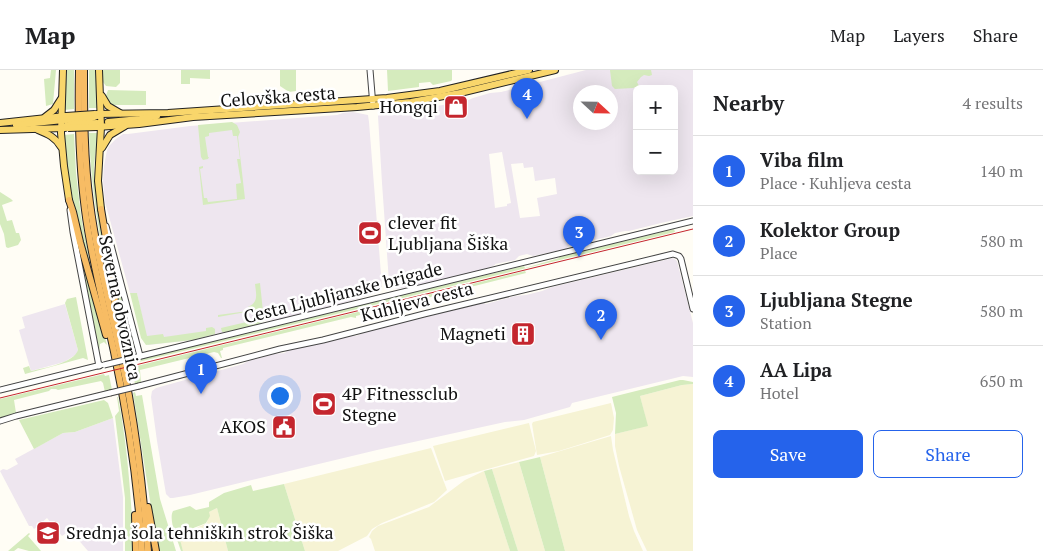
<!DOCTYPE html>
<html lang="en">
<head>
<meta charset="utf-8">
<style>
  :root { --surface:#fff; --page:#f2f2f2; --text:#202124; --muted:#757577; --line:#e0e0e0; --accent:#2563eb }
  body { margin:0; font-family:"PT Serif",serif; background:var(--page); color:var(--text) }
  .controls { position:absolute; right:15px; top:15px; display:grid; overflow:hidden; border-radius:8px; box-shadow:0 5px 20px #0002 }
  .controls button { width:45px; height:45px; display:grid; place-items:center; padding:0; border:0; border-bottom:1px solid var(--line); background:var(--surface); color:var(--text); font:25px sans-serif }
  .compass { position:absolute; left:573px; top:15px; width:45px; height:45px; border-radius:50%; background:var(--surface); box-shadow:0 5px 20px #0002; rotate:112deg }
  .you { position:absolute; left:279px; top:325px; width:18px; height:18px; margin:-12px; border:4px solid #fff; border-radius:50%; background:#1a73e8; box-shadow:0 0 0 8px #1a73e833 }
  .badge { display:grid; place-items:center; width:32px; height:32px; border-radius:50%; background:var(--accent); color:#fff; font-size:16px; font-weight:700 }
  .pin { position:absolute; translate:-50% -41px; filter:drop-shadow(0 1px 2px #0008) }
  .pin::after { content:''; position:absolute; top:26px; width:18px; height:15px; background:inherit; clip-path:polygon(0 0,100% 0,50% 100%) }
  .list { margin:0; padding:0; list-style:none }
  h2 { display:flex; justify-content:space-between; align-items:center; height:65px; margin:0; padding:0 20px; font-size:21px }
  h2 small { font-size:16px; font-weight:400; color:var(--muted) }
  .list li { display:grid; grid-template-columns:32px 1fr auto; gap:15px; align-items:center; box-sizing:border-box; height:70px; padding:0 20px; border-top:1px solid var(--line) }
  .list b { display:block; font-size:19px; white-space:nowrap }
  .list p { margin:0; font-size:16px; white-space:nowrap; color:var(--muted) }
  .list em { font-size:16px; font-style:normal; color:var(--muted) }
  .actions { display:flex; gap:10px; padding:15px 20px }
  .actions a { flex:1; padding:11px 0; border:1px solid var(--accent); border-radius:8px; text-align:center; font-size:18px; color:var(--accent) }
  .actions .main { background:var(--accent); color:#fff }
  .map { position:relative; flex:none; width:693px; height:481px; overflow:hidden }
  header { display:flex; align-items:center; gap:30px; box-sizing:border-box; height:70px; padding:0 25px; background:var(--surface); border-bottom:1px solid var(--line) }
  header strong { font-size:24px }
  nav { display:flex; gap:28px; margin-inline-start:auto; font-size:18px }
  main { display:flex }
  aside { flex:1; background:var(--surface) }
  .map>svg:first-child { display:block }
  .industrial { fill:#eee6ef; fill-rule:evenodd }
  .farmland { fill:#f6f3d4 }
  .green { fill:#d5ebbd }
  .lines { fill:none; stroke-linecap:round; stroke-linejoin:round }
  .tertiary-casing { stroke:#444; stroke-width:7 }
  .primary-casing { stroke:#222; stroke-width:8 }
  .trunk-casing { stroke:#222; stroke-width:8 }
  .tertiary { stroke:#fff; stroke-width:5 }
  .primary { stroke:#f9d66b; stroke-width:6 }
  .trunk { stroke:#f7bc64; stroke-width:6 }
  .rail { stroke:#c4262e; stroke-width:1 }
  .tertiary-bridge-casing { stroke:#444; stroke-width:7; stroke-linecap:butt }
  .primary-bridge-casing { stroke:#222; stroke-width:8; stroke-linecap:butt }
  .tertiary-bridge { stroke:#fff; stroke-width:5 }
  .primary-bridge { stroke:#f9d66b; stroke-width:6 }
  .labels { text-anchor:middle; stroke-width:5; stroke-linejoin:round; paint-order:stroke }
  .street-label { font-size:18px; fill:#111; stroke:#fff }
  .poi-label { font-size:18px; fill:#111; stroke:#fff; text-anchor:end }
</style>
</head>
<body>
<header>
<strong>Map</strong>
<nav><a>Map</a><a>Layers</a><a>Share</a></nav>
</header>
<main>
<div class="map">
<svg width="693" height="481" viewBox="0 0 693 481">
  <rect width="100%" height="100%" fill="#fffdf5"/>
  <g class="industrial">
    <path d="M 586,0 L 693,0 L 693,146 L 661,153 L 629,161 L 625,161 L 615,163 L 611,166 L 569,176 L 566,179 L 533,186 L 527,184 L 519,186 L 515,190 L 495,194 L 495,195 L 483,200 L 424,214 L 396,219 L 392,217 L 389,212 L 382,113 L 378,46 L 380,44 L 464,32 L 473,28 L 490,23 L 501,22 ZM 637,19 L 674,19 L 674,101 L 637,101 ZM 580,22 L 610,22 L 610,52 L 580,52 ZM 502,82 L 511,133 L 507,134 L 507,136 L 495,138 L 489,84 ZM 523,93 L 524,98 L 533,97 L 535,111 L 555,108 L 557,124 L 537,128 L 540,146 L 520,148 L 511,94 Z"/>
    <polygon points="353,42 368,45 369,52 382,217 380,222 340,234 280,249 264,251 259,255 228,262 215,264 193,270 148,275 137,223 130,223 105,132 103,111 104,96 107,80 109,76 117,68 123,64 128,64 190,56 337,45 343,43"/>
    <polygon points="673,188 677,191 693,253 693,307 683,306 675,308 572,333 570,337 524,350 505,352 377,380 190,425 173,428 170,428 166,424 157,371 151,327 152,321 156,318 243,294 248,291 274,284 285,283 287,281 353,265 356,266 368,261 483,233 486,234 515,226 526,225 542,221 552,217"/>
    <polygon points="65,234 78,280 77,284 64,292 31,301 19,260 25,258 22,247"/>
    <polygon points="113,348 123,427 123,481 88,481 70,460 62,466 47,448 34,459 32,456 29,456 0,401 3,399 7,400 18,394 15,389 63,363 75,362"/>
  </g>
  <g class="farmland">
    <polygon points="693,314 693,481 647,481 637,460 619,396 615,376 615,364 639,358 645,346 640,326 682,315"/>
    <polygon points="611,333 614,348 613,360 610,365 559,381 537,385 532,354 533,352"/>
    <polygon points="529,353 536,381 534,386 445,411 433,376"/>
    <polygon points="611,366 613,380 629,446 634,461 643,481 565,481 540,387"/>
    <polygon points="431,378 447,420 434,432 382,453 372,459 367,466 338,481 305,481 284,414"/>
    <polygon points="519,392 525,413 545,481 518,481 492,399"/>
    <polygon points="484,401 510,481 375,481 371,469 369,467 372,461 378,456 429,437 465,410"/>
    <polygon points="217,438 228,481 183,481 176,457 194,459 207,453 209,442"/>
  </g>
  <g class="green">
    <polygon points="51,0 56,0 53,34 46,36 44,9 50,8"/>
    <polygon points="67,0 74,0 74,39 64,40"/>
    <polygon points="89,0 97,0 98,38 89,38"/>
    <polygon points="103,0 120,0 120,13 116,17 106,16 103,12"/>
    <polygon points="181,0 210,0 210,9 190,8 190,14 181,14"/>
    <polygon points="280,0 296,0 296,21 289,22 280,16"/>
    <polygon points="387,0 452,0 452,10 451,11 433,15 430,12 419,13 419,17 388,21"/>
    <polygon points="610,0 651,0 652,5 649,6 644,5 641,7 637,12 639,16 633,18 615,19 612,16"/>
    <polygon points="108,20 146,21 146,35 112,35 110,34 105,28"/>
    <polygon points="232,52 237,55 240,62 238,67 245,129 203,135 199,97 203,96 203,98 200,99 204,128 207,128 208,132 237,129 236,114 241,113 237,89 240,89 237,66 233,66 232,60 209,63 209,66 205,67 208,87 209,87 208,89 203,90 201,87 198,55"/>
    <path d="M 89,63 L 97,63 L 98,64 L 94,96 L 96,125 L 105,172 L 111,221 C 99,168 91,117 89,63 Z"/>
    <polygon points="74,64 76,103 81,146 94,214 76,145 68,105 64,65"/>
    <polygon points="0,122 11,129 13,131 2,135 7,151 12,150 16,163 19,163 21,170 18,175 8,178 6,177 4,164 0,154"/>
    <polygon points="75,156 107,275 104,272 100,274 99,284 79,182"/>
    <polygon points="674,159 675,162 130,294 130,292 147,287 147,288 187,277 519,197 524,196 525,198 559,188 559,187"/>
    <polygon points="109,169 135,277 128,280 127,284 125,284"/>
    <polygon points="525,201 526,203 356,246 356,248 351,247 223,278 223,280 220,281 222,288 221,288 218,283 214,282 140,300 141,313 135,314 132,300 137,298 137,296"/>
    <path d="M 260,213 L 264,251 C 256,258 233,262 222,262 L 221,258 L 259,249 L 257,240 L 218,247 L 218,245 L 248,241 L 248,237 C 259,233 256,223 255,214 Z"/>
    <polygon points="130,223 137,223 147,266 163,264 164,267 206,261 206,258 212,257 215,259 215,264 193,270 146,275 141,268"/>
    <path d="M 76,227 L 88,290 L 83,288 L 25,304 L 23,298 L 29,296 L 31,301 C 44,298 74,293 78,280 L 65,233 L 67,229 Z"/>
    <polygon points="104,304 105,306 109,305 112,320 105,322 103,313 101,311 58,320 56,319 51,319 49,321 14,330 16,343 0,350 0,329"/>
    <polygon points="680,310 683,310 693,312 693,314 682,315 640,326 648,356 615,364 616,343 612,327"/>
    <polygon points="135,322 136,326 142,325 160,429 176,481 158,481 133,323"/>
    <path d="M 117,327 L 118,327 C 128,378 131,429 134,481 L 125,481 L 125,428 L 115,346 L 119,341 Z"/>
    <polygon points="104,330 108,333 113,348 75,362 63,363 34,379 19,350"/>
    <polygon points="540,387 565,481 545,481 519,392"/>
    <polygon points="492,399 518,481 510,481 484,401"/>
    <path d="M 284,414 L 305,481 L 228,481 L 217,438 L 209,442 L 210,446 L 206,453 C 198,456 191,460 182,461 L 177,458 L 183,481 L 181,481 C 178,471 168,450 173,441 L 190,436 L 196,440 L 209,437 L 209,432 L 224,423 L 251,415 L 253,421 Z"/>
    <polygon points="29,463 30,464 28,466 41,481 29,481 18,478 14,481 8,481"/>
  </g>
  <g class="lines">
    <defs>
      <g id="tertiary">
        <polyline points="370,0 373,36"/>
        <polyline points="70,140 73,162 99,296"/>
        <polyline points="106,156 140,286"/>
        <polyline points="133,288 693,151"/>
        <polyline points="139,316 280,279 323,270 424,244 673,184 679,186 681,189 693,239"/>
        <polyline points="0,320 101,295"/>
        <polyline points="0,351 16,346 110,323"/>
      </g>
      <g id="primary">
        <polyline points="63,0 61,63 64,96 69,130"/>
        <polyline points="99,0 101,57 98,111 101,139"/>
        <polyline points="102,26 108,36 120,43"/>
        <polyline points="97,44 168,43 387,28 440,21 529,0"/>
        <polyline points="45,47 54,40 61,29"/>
        <polyline points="108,52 140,49 157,46"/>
        <polyline points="0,53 65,46"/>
        <polyline points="16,55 63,50"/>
        <polyline points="97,57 139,54 193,47 357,37 411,32 460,23 555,0"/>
        <polyline points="0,60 65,58"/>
        <path d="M 38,60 C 48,64 55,67 61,77"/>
        <polyline points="102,78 110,65 125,56"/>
      </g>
      <g id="trunk">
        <path d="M 79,0 C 78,47 79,94 85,140 C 91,188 104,235 114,282 C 128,348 138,414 142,481"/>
        <path d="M 84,0 C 84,44 84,89 90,133 C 98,198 117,262 129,326 C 138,377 144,429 148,481"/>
        <polyline points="69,130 73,142 80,172 106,265"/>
        <polyline points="101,139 110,192 118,256"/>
        <polyline points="148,437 156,481"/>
        <polyline points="135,445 136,481"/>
      </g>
    </defs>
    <use href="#tertiary" class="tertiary-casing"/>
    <use href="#primary" class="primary-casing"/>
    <use href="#trunk" class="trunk-casing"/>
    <use href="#tertiary" class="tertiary"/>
    <use href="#primary" class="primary"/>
    <use href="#trunk" class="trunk"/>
    <polyline class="rail" points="0,328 693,159"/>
    <defs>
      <g id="tertiary-bridge">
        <polyline points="104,295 133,288"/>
        <polyline points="110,323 139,316"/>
      </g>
      <g id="primary-bridge">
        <polyline points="66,46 95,44"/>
        <polyline points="66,50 89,49 97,46"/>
        <polyline points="66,56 73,54 97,53"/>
        <polyline points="68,58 97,57"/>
      </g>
    </defs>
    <use href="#tertiary-bridge" class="tertiary-bridge-casing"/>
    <use href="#primary-bridge" class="primary-bridge-casing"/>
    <use href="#tertiary-bridge" class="tertiary-bridge"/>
    <use href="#primary-bridge" class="primary-bridge"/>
  </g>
  <defs>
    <symbol id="shop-square" viewBox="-11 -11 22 22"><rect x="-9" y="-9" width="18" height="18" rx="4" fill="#c4262e" stroke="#fff"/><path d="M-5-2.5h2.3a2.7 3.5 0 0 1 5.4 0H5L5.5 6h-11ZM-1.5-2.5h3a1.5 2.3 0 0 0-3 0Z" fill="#fff"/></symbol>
    <symbol id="stadium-square" viewBox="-11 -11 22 22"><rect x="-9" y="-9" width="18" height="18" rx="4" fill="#c4262e" stroke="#fff"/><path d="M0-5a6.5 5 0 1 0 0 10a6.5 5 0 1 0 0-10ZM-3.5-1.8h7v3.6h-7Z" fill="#fff"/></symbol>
    <symbol id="building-square" viewBox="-11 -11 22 22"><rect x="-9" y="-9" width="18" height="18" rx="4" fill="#c4262e" stroke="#fff"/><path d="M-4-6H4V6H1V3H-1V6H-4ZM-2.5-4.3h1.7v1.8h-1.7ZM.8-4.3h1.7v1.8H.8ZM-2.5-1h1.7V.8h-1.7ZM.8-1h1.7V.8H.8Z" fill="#fff"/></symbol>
    <symbol id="civic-square" viewBox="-11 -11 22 22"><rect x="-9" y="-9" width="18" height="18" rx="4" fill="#c4262e" stroke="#fff"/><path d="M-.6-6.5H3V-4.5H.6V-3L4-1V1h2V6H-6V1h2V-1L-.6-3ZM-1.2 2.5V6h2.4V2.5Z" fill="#fff"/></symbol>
    <symbol id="school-square" viewBox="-11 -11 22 22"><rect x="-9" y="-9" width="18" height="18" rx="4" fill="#c4262e" stroke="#fff"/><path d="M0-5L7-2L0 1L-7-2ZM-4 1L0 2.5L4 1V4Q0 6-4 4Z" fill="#fff"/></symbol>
  </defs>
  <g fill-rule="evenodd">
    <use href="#shop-square" x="442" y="23" width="28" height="28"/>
    <use href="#stadium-square" x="356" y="149" width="28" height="28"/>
    <use href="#building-square" x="509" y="250" width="28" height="28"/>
    <use href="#stadium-square" x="310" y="320" width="28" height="28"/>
    <use href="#civic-square" x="270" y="343" width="28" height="28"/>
    <use href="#school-square" x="34" y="449" width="28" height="28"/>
  </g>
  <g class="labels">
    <g class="street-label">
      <text transform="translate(278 27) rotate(-4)" y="6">Celovška cesta</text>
      <text transform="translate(343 223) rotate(-14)" y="6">Cesta Ljubljanske brigade</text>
      <text transform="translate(417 232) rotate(-14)" y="6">Kuhljeva cesta</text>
      <text transform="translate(120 238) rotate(78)" y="6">Severna obvoznica</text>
    </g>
    <g class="poi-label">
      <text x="438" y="43">Hongqi</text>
      <text x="388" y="159" text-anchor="start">clever fit<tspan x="388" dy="21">Ljubljana Šiška</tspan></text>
      <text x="506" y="270">Magneti</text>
      <text x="342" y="330" text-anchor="start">4P Fitnessclub<tspan x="342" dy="21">Stegne</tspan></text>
      <text x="266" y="363">AKOS</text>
      <text x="66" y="469" text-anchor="start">Srednja šola tehniških strok Šiška</text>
    </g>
  </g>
</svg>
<div class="controls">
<button>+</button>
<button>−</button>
</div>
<svg class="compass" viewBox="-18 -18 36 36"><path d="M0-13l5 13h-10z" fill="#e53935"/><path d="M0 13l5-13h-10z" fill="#757577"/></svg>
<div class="you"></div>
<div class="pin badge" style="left:201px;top:324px">1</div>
<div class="pin badge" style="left:601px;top:270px">2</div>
<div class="pin badge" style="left:579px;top:187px">3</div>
<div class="pin badge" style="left:527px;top:49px">4</div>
</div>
<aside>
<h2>Nearby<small>4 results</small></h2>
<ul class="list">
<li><span class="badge">1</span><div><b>Viba film</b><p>Place · Kuhljeva cesta</p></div><em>140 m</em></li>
<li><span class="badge">2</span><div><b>Kolektor Group</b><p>Place</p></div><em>580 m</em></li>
<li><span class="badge">3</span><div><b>Ljubljana Stegne</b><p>Station</p></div><em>580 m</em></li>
<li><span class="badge">4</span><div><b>AA Lipa</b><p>Hotel</p></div><em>650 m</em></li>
</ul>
<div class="actions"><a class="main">Save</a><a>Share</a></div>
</aside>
</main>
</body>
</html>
